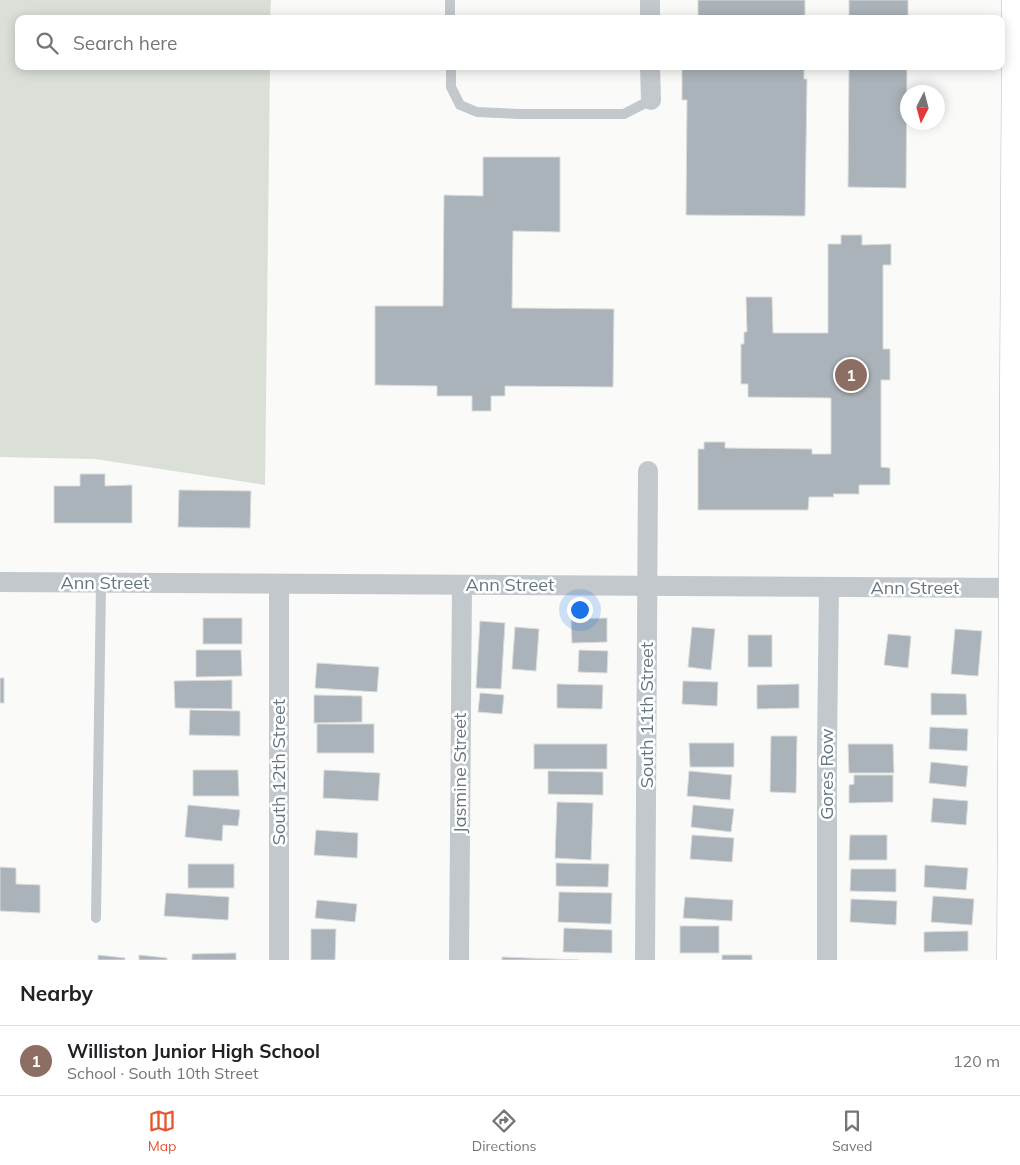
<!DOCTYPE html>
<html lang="en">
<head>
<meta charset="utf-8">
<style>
  :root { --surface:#fff; --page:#f2f2f2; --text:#202124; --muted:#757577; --line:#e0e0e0; --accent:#e4572e }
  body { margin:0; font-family:Mulish,sans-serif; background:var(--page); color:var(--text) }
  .compass { position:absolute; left:900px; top:85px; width:45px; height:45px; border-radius:50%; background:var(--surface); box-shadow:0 2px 12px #0003; rotate:186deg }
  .you { position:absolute; left:579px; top:609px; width:18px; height:18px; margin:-12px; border:4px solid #fff; border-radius:50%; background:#1a73e8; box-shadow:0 0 0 8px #1a73e833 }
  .badge { display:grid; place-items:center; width:32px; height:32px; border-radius:50%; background:var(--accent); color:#fff; font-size:16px; font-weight:700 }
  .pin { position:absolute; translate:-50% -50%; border:2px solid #fff; box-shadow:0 1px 5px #0006 }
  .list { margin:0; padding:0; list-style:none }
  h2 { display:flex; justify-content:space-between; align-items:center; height:65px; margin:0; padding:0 20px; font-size:21px }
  h2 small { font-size:16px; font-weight:400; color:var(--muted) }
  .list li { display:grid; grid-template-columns:32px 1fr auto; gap:15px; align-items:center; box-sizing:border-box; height:70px; padding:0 20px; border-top:1px solid var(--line) }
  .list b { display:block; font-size:19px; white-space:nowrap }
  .list p { margin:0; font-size:16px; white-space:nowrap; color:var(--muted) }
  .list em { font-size:16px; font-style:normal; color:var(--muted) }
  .icon { flex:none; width:28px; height:28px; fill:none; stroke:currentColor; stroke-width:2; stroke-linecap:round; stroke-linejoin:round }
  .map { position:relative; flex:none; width:1020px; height:960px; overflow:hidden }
  .search { position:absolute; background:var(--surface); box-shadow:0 2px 12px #0003; left:15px; right:15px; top:15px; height:55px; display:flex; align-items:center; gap:12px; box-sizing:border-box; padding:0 18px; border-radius:10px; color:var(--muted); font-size:19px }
  .sheet { height:135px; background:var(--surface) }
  nav { display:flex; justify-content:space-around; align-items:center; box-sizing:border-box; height:70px; border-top:1px solid var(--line); background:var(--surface); font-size:14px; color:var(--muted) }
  nav a { display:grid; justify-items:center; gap:2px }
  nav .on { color:var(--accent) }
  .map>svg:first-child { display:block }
  .green { fill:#dadfd7 }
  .building { fill:#aab3b9; stroke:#dcdcda }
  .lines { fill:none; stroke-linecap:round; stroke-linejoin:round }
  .secondary-casing { stroke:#b3babf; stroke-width:29 }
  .lane { stroke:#c3c8cc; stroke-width:10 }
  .street { stroke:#c3c8cc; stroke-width:20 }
  .secondary { stroke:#fff; stroke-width:28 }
  .labels { text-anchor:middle; stroke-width:5; stroke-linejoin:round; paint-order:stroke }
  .street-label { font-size:18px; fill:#657683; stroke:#fff }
</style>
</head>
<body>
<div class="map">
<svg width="1020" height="960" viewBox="0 0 1020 960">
  <rect width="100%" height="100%" fill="#fafaf8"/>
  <polygon class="green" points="0,0 271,0 270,19 19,19 19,66 270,66 265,485 95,459 0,457"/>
  <g class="building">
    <rect x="698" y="0" width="107" height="19"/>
    <rect x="849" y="0" width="59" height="19"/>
    <polygon points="682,66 804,66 804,79 807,79 805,216 686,215 687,100 682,100"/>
    <polygon points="849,66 907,66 906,188 848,187"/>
    <polygon points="483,157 560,157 560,232 513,231 512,308 614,309 613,387 505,386 505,396 491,396 491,411 472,411 472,396 437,396 437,386 375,385 375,306 443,306 444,195 483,196"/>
    <polygon points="841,235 862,235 862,245 891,244 891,265 883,265 883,349 890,349 890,380 881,380 881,467 890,468 890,485 859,485 859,494 833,494 834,497 809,497 808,510 698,510 698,449 704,449 704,442 725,442 725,448 812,449 812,454 831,454 831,398 748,397 748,384 741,384 741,344 744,344 744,332 747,332 746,297 772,297 773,333 828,333 828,244 841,244"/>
    <polygon points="80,474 105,474 105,486 132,485 132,523 54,523 54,486 80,486"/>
    <polygon points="179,490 251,491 250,528 178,527"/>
    <rect x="203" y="618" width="39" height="26"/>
    <polygon points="607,618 607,642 572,643 571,619"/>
    <polygon points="480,621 505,623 501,689 476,688"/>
    <polygon points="515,627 539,629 536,671 512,669"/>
    <polygon points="692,627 715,629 711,670 688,667"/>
    <polygon points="955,629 982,631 978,676 951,674"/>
    <polygon points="888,634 911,636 908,668 884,665"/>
    <rect x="748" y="635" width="24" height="32"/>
    <polygon points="196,650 241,650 242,676 196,677"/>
    <polygon points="579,650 608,651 607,673 578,672"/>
    <polygon points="317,663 379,667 377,692 315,688"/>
    <rect x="0" y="678" width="4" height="25"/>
    <polygon points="232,680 232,709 175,708 174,681"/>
    <polygon points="683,681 718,682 717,706 682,704"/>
    <polygon points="557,684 603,685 602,709 557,708"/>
    <polygon points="799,684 799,708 757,709 757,685"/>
    <polygon points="480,693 504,695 502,714 478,712"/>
    <polygon points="931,693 966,694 967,715 931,715"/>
    <polygon points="314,695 362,696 362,722 314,723"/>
    <polygon points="190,710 240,711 240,736 189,735"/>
    <rect x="317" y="724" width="57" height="29"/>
    <polygon points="930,727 968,729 967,751 929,749"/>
    <polygon points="771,736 797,736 796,793 770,792"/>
    <polygon points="689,743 734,743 734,767 690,767"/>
    <rect x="534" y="744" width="73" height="25"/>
    <polygon points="848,744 893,744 894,773 849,773"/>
    <polygon points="931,762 968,766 966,787 929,783"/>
    <polygon points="193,770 238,770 239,796 193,796"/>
    <polygon points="324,770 380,773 378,801 323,798"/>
    <polygon points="548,771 603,772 603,795 548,794"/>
    <polygon points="689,771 732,775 730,800 687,796"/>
    <polygon points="854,775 893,775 893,802 849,803 849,785 854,784"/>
    <polygon points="933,798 968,801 966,825 931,822"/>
    <polygon points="557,802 593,803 591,860 555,858"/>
    <polygon points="188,805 240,810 238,826 223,825 222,841 185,837"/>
    <polygon points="693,805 734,809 731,832 691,827"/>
    <polygon points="316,830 358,833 357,858 314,855"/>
    <polygon points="692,835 734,838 732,862 690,859"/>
    <polygon points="850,835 887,835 887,860 849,860"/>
    <polygon points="556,863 609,864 608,887 556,886"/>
    <rect x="188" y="864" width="46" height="24"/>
    <polygon points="925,865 968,868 966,890 924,887"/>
    <polygon points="0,867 16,868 16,884 40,885 40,913 0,911"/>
    <polygon points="851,869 896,869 896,892 850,891"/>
    <polygon points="559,892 612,893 611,924 558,922"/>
    <polygon points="166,893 229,897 228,920 164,916"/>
    <polygon points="933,896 974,899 972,925 931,922"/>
    <polygon points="685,897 733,900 732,921 683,918"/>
    <polygon points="851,899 897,901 896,925 850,922"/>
    <polygon points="317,900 357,904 355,922 315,918"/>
    <rect x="680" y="926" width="39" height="27"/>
    <polygon points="564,928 612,930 612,953 563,952"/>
    <polygon points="311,929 336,929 335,960 311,960"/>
    <polygon points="968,931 968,951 924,952 924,932"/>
    <polygon points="236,953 236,960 192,960 192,954"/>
    <polygon points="98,955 125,958 125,960 98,960"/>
    <polygon points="139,955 167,958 167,960 139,960"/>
    <rect x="722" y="955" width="30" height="5"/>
    <polygon points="502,957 579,960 502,960"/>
  </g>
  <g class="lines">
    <defs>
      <polyline id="secondary" points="1011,960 1016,0"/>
    </defs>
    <use href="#secondary" class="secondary-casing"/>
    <g class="lane">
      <polyline points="450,0 450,19"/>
      <polyline points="451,66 451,87 460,105 477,112 519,114 624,114 651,100"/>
      <polyline points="96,918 101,583"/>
    </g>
    <g class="street">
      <polyline points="650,0 650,19"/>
      <polyline points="650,66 651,100"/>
      <polyline points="0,582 1020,588"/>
      <polyline points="279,960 279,584"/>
      <polyline points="459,960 462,585"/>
      <polyline points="645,960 648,471"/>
      <polyline points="827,960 827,748 829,587"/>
    </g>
    <use href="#secondary" class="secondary"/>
  </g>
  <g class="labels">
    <g class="street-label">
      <text x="105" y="589">Ann Street</text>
      <text x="510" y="591">Ann Street</text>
      <text x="915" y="594">Ann Street</text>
      <text transform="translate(647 715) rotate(-90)" y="6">South 11th Street</text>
      <text transform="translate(279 772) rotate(-90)" y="6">South 12th Street</text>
      <text transform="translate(460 773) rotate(-90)" y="6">Jasmine Street</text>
      <text transform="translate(827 774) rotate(-90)" y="6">Gores Row</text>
    </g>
  </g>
</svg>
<svg class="compass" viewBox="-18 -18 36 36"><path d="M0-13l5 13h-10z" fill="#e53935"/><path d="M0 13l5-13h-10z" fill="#757577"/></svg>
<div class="you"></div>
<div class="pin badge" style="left:851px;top:375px;background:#8d6e63">1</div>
<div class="search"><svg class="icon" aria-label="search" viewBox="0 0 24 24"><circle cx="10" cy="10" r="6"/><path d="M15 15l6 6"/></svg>Search here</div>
</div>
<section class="sheet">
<h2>Nearby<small></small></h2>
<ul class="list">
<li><span class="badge" style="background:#8d6e63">1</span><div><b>Williston Junior High School</b><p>School · South 10th Street</p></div><em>120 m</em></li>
</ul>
</section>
<nav>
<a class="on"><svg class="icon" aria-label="map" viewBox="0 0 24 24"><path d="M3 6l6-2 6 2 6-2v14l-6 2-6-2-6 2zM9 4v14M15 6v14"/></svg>Map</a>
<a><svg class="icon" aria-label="directions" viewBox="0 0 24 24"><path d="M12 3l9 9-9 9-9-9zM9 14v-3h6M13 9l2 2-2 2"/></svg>Directions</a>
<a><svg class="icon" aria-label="saved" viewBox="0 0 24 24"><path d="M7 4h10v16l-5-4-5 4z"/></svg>Saved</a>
</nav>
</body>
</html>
